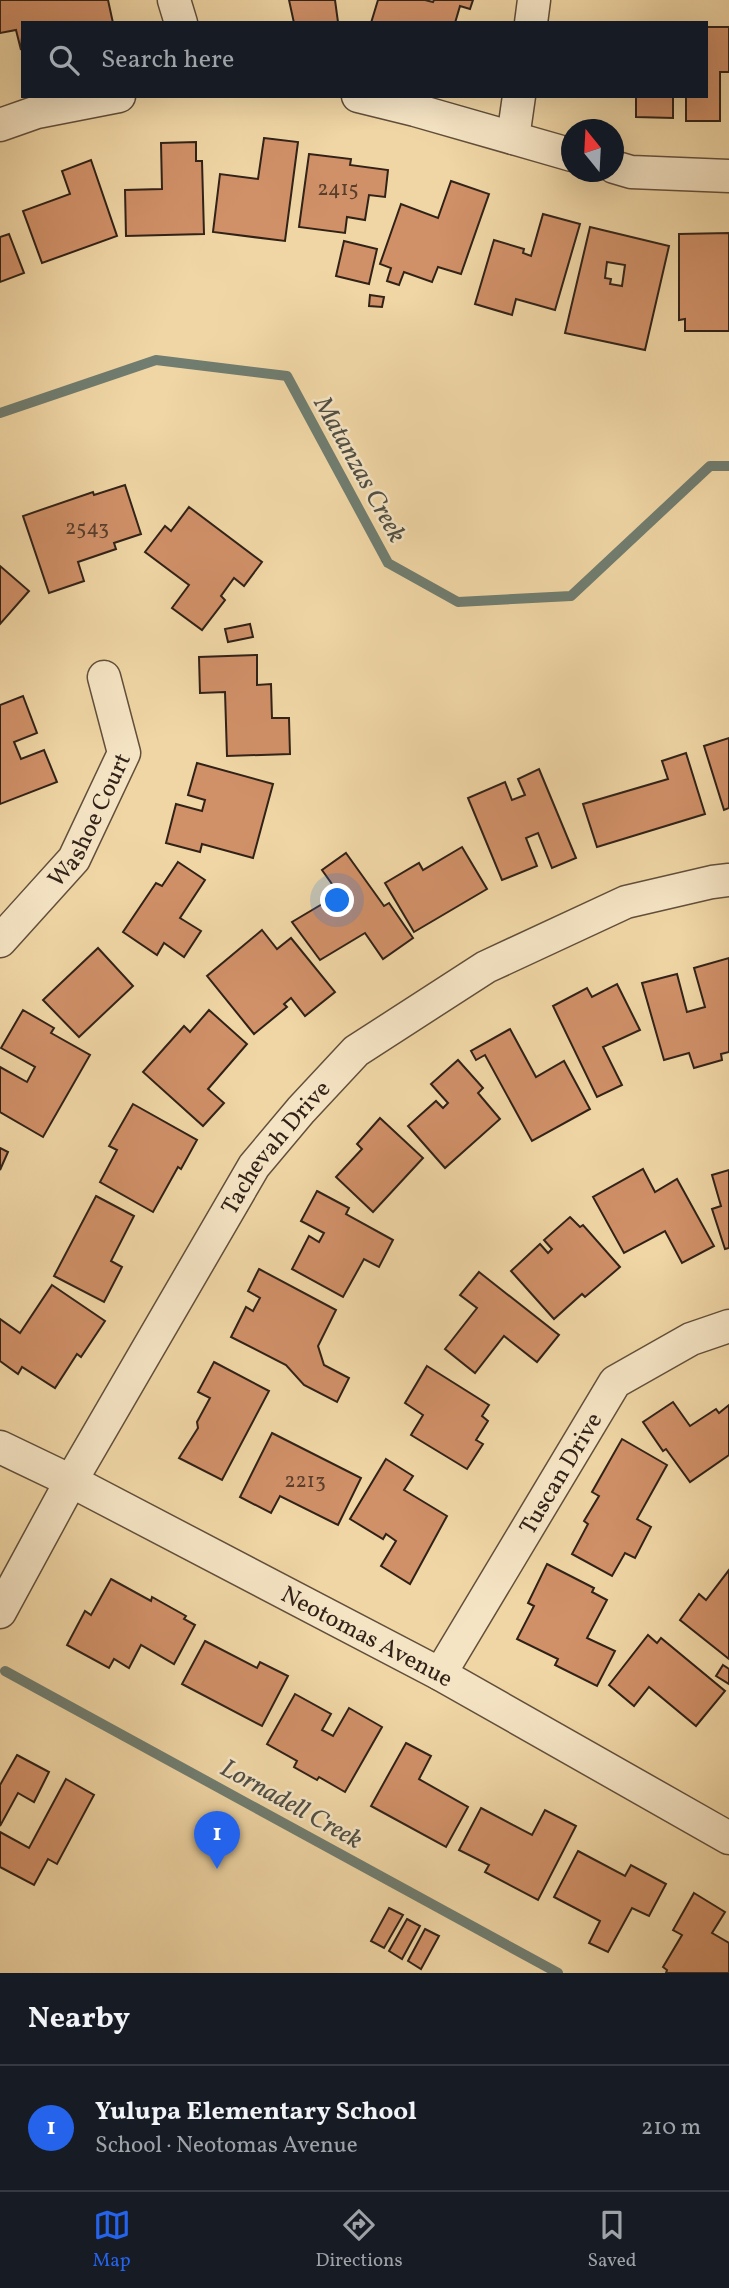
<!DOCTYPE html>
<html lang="en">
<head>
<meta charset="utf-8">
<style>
  :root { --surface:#171b24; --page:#20242c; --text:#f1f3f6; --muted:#9ea1a6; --line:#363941; --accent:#2563eb }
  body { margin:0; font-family:Vollkorn,serif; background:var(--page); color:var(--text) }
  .compass { position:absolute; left:561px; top:119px; width:63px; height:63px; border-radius:50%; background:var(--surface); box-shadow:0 7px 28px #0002; rotate:342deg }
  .you { position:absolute; left:338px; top:901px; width:24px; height:24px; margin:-18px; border:5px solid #fff; border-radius:50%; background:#1a73e8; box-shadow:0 0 0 10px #1a73e833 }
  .badge { display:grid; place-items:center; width:46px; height:46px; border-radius:50%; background:var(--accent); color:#fff; font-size:23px; font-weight:700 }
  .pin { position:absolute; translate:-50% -58px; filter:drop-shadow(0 2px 4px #0008) }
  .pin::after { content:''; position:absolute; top:37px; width:24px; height:21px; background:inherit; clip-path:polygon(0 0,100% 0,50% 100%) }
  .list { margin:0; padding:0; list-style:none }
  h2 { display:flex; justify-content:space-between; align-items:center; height:91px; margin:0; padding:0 28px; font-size:30px }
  h2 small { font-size:23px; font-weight:400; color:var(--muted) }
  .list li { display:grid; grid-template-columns:46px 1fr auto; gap:21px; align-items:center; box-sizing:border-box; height:126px; padding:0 28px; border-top:2px solid var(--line) }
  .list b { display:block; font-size:26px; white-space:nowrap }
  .list p { margin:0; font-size:23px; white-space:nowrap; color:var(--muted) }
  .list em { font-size:23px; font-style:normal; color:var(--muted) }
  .icon { flex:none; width:38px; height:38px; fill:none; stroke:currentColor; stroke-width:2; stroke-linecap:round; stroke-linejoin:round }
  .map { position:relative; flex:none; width:729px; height:1973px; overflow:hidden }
  .search { position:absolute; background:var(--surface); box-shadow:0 7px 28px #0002; left:21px; right:21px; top:21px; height:77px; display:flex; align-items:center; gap:18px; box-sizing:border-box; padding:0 24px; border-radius:0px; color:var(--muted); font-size:26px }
  .sheet { height:217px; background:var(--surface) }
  nav { display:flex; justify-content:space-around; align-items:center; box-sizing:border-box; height:98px; border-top:2px solid var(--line); background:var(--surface); font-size:19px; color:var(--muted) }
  nav a { display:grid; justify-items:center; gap:4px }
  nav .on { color:var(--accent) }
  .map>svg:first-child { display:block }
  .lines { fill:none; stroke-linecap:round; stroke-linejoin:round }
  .stream { stroke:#707d70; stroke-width:10 }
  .building { fill:#d09068; stroke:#312218; stroke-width:2; fill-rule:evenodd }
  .street-casing { stroke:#614f3b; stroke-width:35 }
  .street { stroke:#f5e4c4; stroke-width:32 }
  .labels { text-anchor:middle; stroke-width:5; stroke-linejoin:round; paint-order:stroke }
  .number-label { font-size:21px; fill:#593e2c }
  .street-label { font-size:24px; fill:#312218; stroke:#f5e4c4 }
  .water-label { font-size:26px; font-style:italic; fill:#504f44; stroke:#f5e4c4 }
</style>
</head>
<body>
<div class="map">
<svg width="729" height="1973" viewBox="0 0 729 1973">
  <rect width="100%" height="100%" fill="#f0d6a5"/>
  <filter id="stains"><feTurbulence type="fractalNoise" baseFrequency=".00286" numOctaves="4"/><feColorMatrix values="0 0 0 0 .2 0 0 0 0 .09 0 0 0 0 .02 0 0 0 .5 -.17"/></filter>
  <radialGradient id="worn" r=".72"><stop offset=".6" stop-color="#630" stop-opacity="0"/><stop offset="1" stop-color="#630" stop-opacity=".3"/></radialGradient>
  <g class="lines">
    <g class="stream">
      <polyline points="0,413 156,360 287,376 388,563 458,602 571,596 710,466 729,466"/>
      <polyline points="5,1671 558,1973"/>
    </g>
  </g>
  <g class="building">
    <polygon points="0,0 108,0 113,23 23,23 21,50 16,30 0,33"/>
    <polygon points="289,0 335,0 338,22 294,23"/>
    <polygon points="378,0 425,0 433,2 434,0 473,0 470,9 460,6 455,23 371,23"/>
    <polygon points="706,27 729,27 729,72 720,72 720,121 686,121 686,96 706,96"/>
    <polygon points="636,96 673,96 673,118 636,117"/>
    <polygon points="264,138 298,142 285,241 213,232 220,174 258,179"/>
    <polygon points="196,142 196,161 202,161 204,234 126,236 125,190 162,189 161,143"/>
    <polygon points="309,154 351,159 350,165 388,170 385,197 369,195 365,220 347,217 345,233 299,227"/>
    <polygon points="91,160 117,236 42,263 23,211 70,194 62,171"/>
    <polygon points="451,181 489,194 461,274 438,267 432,282 404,272 399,285 387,281 391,268 380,264 401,204 438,218"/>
    <polygon points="543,214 580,224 555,310 516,299 512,315 475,304 494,240 524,249 523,253 531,256"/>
    <path d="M 590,227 L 669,246 L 645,350 L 565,333 ZM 607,262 L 625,265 L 622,286 L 610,284 L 611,279 L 605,278 Z"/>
    <polygon points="729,233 729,331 685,331 685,319 679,320 679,234"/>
    <polygon points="9,234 24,273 0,282 0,237"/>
    <polygon points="344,241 377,249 369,284 336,276"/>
    <polygon points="370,295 384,297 382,307 369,306"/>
    <polygon points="125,485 141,534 114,543 116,549 78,562 84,581 49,593 23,516 93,492 94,495"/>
    <polygon points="189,507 262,562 244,586 234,578 221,596 225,600 202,630 172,608 189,585 145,552 165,526 171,531"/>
    <polygon points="0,566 29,591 0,624"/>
    <polygon points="250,624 253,637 228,642 225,629"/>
    <polygon points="257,655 257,685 271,684 272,718 289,718 290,754 227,756 225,692 200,693 199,657"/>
    <polygon points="23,696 37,733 14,742 21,759 44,750 57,782 0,804 0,705"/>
    <polygon points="729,738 729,808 724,810 704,746"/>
    <polygon points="686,753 705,814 597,847 583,804 668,779 662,761"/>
    <polygon points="197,763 273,784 253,858 202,844 200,852 166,843 176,804 202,811 205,800 188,795"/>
    <polygon points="539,769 576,858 552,868 538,833 526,838 537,866 502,880 468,798 505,782 512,800 525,795 518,779"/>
    <polygon points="462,847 487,889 414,932 385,883 419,863 423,870"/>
    <polygon points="346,853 384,906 389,903 413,938 383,959 365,933 320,960 292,922 339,894 322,870"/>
    <polygon points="178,862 205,880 180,918 201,931 184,957 164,943 157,955 123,932 156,883 162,886"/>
    <polygon points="262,930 277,949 291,938 335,992 305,1016 291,998 284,1004 287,1007 254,1034 207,976"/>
    <polygon points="98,948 133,986 79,1037 43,1000"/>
    <polygon points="729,958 729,1052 721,1054 722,1060 694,1068 689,1053 664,1060 642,983 677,974 687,1012 705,1007 694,968"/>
    <polygon points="617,984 640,1030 603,1047 622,1085 597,1097 553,1006 587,988 592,997"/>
    <polygon points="23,1010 54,1028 51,1033 90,1055 43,1137 0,1112 0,1067 27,1082 35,1067 1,1048"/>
    <polygon points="209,1010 247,1044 208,1089 224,1103 203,1126 143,1072 184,1026 190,1032"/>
    <polygon points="510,1029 536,1077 564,1061 590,1109 532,1141 485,1055 476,1060 471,1051"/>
    <polygon points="458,1060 483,1088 478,1093 500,1119 445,1168 408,1126 436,1101 443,1108 448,1103 431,1084"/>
    <polygon points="133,1104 197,1140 181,1169 178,1167 153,1212 100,1182 117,1150 109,1146"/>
    <polygon points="380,1118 423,1158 373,1212 336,1177 362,1149 357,1144"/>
    <polygon points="0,1148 8,1152 0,1170"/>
    <polygon points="643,1169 655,1192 677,1179 714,1246 682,1263 665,1231 624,1253 593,1197"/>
    <polygon points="729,1170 729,1248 725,1249 712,1209 721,1206 712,1175"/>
    <polygon points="317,1191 349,1208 346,1214 393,1240 379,1267 364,1259 343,1297 292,1269 309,1236 319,1242 324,1233 301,1221"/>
    <polygon points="96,1196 134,1216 111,1261 122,1267 104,1302 54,1276"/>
    <polygon points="570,1217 580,1227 583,1225 620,1267 585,1297 582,1294 554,1319 511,1271 540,1244 548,1253 552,1249 544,1240"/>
    <polygon points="259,1269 336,1310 318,1346 324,1365 349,1378 337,1402 304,1385 286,1365 231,1337 246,1307 253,1311 260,1298 248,1291"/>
    <polygon points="479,1272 559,1335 537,1362 504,1336 475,1373 445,1349 477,1308 460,1295"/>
    <polygon points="52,1285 105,1321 81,1357 77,1354 55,1388 22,1367 18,1374 0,1361 0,1319 20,1333"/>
    <polygon points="214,1362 269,1391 222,1480 179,1458 198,1428 197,1422 210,1398 198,1392"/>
    <polygon points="427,1366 489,1405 482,1416 488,1421 476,1440 483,1444 467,1469 411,1435 423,1415 405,1403"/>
    <polygon points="673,1402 690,1426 716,1409 719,1413 729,1405 729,1455 690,1482 666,1449 663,1451 643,1422"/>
    <polygon points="272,1433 361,1478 338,1525 280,1496 271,1513 240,1497"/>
    <polygon points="622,1439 667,1465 637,1519 651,1527 635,1558 625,1553 612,1576 572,1554 588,1524 584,1521 599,1496 592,1492"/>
    <polygon points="386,1459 413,1476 404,1490 447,1516 410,1584 381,1566 396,1541 386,1534 383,1539 350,1519"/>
    <polygon points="547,1564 594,1588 592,1592 607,1600 587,1638 615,1651 597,1686 555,1665 558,1659 517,1639 534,1606 528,1603"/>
    <polygon points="729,1570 729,1659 680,1620 699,1594 706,1600"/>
    <polygon points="111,1579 151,1601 152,1597 186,1616 184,1619 195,1625 174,1664 141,1645 129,1668 114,1659 109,1668 67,1645 85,1611 91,1615"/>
    <polygon points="648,1635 657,1643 661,1638 725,1691 696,1726 649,1687 634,1706 609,1685"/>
    <polygon points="205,1641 257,1668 260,1662 288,1676 262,1726 182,1684"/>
    <polygon points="723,1665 729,1669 729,1684 716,1676"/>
    <polygon points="295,1694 331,1714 322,1730 333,1736 349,1708 382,1727 345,1792 319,1777 317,1780 294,1767 297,1761 267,1744"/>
    <polygon points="406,1743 431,1756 419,1779 468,1807 446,1847 371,1806"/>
    <polygon points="17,1755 49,1772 34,1802 18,1793 0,1826 0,1785"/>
    <polygon points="66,1779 94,1795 57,1864 48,1859 34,1885 0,1867 0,1832 29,1848"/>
    <polygon points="481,1808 532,1835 545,1810 576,1826 538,1900 485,1872 489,1865 459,1850"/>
    <polygon points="578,1851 625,1876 631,1865 666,1884 649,1916 632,1908 608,1952 589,1943 600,1921 554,1897"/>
    <polygon points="694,1893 725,1912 712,1933 729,1943 729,1973 666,1973 667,1970 663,1967 682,1935 673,1930"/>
    <polygon points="389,1908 403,1915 384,1948 371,1941"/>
    <polygon points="407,1919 420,1926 402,1959 389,1951"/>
    <polygon points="425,1929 439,1936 421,1969 408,1961"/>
  </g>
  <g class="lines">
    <defs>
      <g id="street">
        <polyline points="174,0 181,23"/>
        <polyline points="531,23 534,0"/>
        <polyline points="358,96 415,110 572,155"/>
        <polyline points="0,125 37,112 119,96"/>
        <polyline points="513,138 519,96"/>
        <polyline points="614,167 631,172 729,176"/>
        <path id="s1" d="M 0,941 L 74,859 L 124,753 L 104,677"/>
        <path id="s2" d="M 0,1447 L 71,1481 L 440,1674 L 729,1838"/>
        <path id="s3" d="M 0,1612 L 71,1481 L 254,1166 L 301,1110 L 356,1051 L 486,967 L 626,902 L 712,882 L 729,880"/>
        <path id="s4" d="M 440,1674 L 615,1382 L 691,1339 L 729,1326"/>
      </g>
    </defs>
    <use href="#street" class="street-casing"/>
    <use href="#street" class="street"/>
  </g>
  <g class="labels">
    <g class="number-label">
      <text x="338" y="195">2415</text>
      <text x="87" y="534">2543</text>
      <text x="305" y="1487">2213</text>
    </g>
    <g class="street-label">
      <text dy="8" stroke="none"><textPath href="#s1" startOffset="152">Washoe Court</textPath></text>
      <text dy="8" stroke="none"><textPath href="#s3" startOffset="541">Tachevah Drive</textPath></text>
      <text dy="8" stroke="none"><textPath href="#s4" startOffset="234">Tuscan Drive</textPath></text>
      <text dy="8" stroke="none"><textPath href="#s2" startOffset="413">Neotomas Avenue</textPath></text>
    </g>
    <g class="water-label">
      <text transform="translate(361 469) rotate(61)" y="9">Matanzas Creek</text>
      <text transform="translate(292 1803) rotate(29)" y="9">Lornadell Creek</text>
    </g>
  </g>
  <rect width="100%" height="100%" filter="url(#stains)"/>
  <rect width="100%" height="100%" fill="url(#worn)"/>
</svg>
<svg class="compass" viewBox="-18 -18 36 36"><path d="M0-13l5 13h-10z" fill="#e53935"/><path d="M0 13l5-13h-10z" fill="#9ea1a6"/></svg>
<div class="you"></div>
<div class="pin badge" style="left:217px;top:1869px">1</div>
<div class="search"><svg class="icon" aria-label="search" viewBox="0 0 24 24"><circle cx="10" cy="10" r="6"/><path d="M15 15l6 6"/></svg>Search here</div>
</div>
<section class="sheet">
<h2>Nearby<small></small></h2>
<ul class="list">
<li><span class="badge">1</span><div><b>Yulupa Elementary School</b><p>School · Neotomas Avenue</p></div><em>210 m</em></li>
</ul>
</section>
<nav>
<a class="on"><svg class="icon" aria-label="map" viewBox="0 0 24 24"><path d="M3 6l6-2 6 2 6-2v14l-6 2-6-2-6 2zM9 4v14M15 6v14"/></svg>Map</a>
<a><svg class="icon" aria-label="directions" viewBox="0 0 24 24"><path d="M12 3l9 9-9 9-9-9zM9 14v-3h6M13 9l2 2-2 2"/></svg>Directions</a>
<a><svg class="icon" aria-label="saved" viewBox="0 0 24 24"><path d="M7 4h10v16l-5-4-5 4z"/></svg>Saved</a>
</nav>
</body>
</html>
